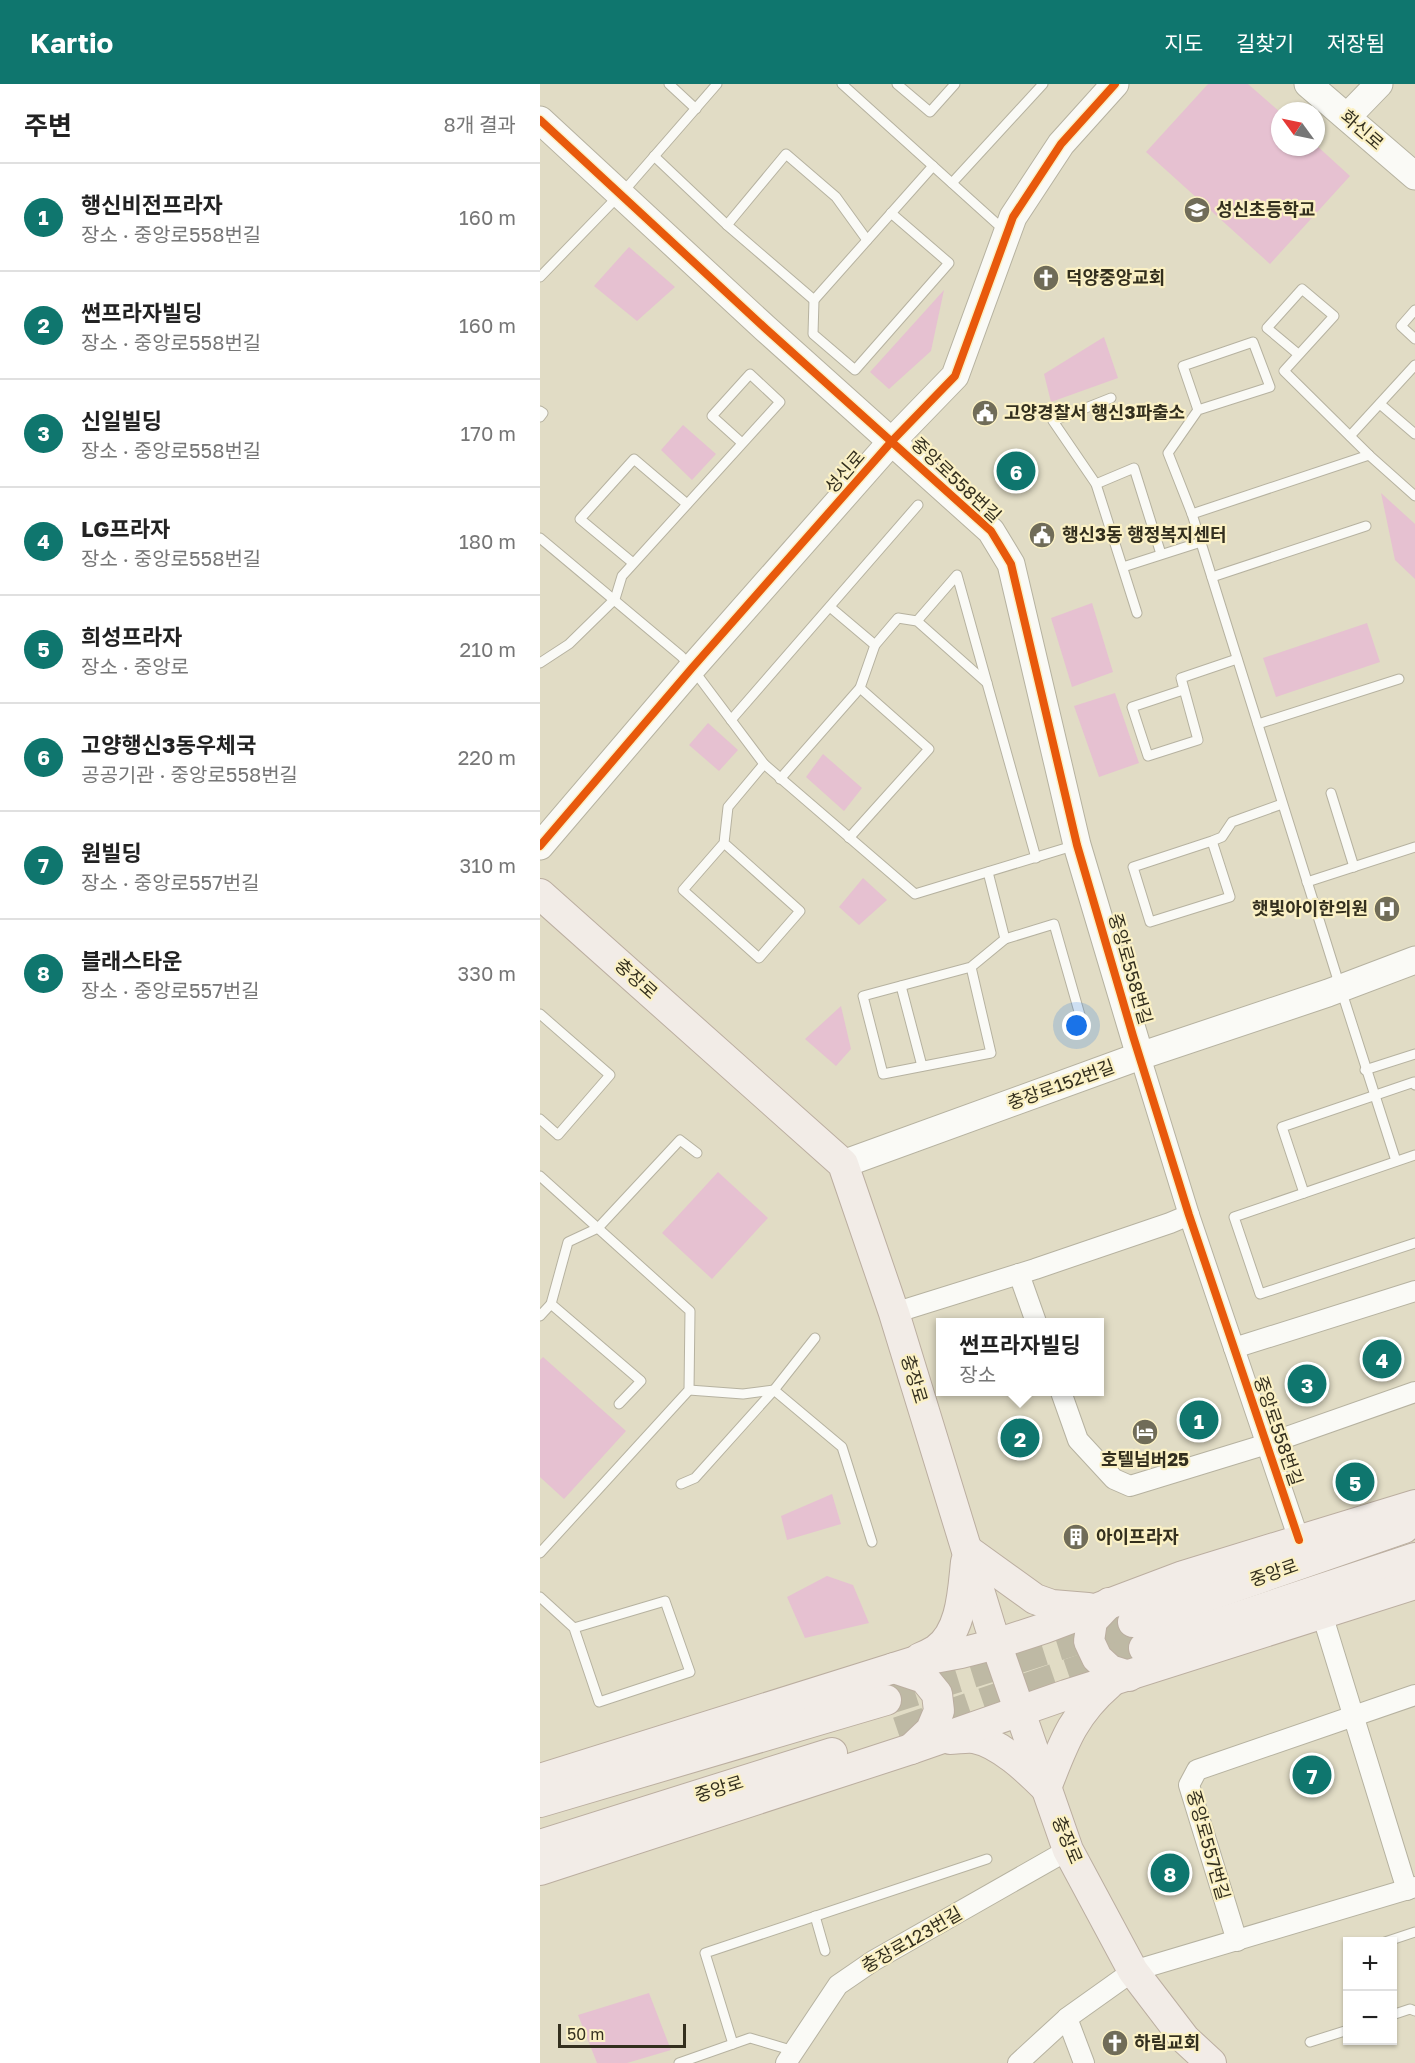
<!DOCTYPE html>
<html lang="ko">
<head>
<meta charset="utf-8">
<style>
  :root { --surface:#fff; --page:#f2f2f2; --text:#222; --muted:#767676; --line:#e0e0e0; --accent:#0f766e }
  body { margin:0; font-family:"Golos Text","Noto Sans KR",sans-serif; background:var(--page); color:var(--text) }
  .controls { position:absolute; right:18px; bottom:18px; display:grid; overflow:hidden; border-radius:0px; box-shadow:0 2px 4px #0004 }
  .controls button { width:54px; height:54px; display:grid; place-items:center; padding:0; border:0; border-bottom:2px solid var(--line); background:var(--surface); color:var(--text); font:30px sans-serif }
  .compass { position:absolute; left:731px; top:18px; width:54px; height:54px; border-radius:50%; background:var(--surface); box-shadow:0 2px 4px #0004; rotate:303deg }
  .scale { position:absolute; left:18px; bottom:15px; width:128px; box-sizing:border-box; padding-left:6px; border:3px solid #332f1e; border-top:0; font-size:16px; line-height:21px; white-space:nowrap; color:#332f1e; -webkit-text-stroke:4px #fbf1c5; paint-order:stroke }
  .you { position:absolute; left:537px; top:942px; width:21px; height:21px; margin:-15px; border:4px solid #fff; border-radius:50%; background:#1a73e8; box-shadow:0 0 0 9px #1a73e833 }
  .badge { display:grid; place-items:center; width:39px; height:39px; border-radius:50%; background:var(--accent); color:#fff; font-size:20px; font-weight:700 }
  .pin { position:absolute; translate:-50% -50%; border:3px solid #fff; box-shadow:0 2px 6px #0006 }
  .popup { position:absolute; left:396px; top:1234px; width:168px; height:78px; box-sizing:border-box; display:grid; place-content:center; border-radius:0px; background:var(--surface); filter:drop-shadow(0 2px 4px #0005); font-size:20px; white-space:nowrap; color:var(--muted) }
  .popup b { font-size:22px; color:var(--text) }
  .popup::after { content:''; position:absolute; left:50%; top:100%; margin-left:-12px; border:12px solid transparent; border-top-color:var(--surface) }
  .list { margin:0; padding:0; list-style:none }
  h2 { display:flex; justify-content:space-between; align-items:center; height:78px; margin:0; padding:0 24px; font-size:26px }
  h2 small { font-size:20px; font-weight:400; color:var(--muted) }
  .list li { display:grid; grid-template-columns:39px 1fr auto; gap:18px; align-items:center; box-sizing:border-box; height:108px; padding:0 24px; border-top:2px solid var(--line) }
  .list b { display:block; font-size:22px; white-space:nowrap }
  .list p { margin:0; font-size:20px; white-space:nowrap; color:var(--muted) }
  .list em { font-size:20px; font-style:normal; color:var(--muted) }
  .map { position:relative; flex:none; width:875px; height:1979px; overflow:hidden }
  header { display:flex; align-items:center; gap:36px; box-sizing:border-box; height:84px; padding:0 30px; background:var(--accent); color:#fff }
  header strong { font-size:28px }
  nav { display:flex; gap:33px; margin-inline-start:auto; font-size:21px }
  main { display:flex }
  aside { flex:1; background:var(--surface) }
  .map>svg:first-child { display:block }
  .green { fill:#e6c1d1 }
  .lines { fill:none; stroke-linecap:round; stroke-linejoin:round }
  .primary-tunnel { stroke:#beb9a4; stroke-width:30; stroke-dasharray:30 15; stroke-linecap:butt }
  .lane-casing { stroke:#b6b2a0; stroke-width:11 }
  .street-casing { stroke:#b6b2a0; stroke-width:22 }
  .secondary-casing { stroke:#b6b2a0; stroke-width:29 }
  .primary-casing { stroke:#bbaea0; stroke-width:32 }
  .lane { stroke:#fafaf6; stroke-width:9 }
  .street { stroke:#fafaf6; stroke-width:20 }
  .secondary { stroke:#fafaf6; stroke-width:27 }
  .primary { stroke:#f2ece7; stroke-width:30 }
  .cycleway-casing { stroke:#fbf1c5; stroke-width:11 }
  .cycleway { stroke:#e8590c; stroke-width:8 }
  .labels { text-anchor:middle; stroke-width:4.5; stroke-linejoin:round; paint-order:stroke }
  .street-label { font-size:18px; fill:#332f1e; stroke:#fbf1c5 }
  .poi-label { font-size:18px; font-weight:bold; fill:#332f1e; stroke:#fbf1c5; text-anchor:start }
</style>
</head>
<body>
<header>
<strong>Kartio</strong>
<nav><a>지도</a><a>길찾기</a><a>저장됨</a></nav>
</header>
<main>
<aside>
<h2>주변<small>8개 결과</small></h2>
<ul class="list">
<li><span class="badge">1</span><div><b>행신비전프라자</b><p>장소 · 중앙로558번길</p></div><em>160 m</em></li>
<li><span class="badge">2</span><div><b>썬프라자빌딩</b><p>장소 · 중앙로558번길</p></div><em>160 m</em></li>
<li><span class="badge">3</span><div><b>신일빌딩</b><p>장소 · 중앙로558번길</p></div><em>170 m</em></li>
<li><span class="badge">4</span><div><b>LG프라자</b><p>장소 · 중앙로558번길</p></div><em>180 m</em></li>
<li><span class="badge">5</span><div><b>희성프라자</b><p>장소 · 중앙로</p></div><em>210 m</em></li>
<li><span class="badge">6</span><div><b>고양행신3동우체국</b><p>공공기관 · 중앙로558번길</p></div><em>220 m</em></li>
<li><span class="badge">7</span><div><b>원빌딩</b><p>장소 · 중앙로557번길</p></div><em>310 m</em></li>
<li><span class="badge">8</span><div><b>블래스타운</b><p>장소 · 중앙로557번길</p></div><em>330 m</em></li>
</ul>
</aside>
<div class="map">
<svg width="875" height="1979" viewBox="0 0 875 1979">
  <rect width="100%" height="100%" fill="#e1dcc5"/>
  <g class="green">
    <polygon points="668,0 708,0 740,28 740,63 776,63 776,61 810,92 730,180 606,68"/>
    <polygon points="89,163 135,203 97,237 54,202"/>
    <polygon points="404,206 391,267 349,305 330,288"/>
    <polygon points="564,253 578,294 511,318 504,290"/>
    <polygon points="143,341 176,370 152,396 121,366"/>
    <polygon points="841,409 875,440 875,495 855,476"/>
    <polygon points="552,519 573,588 532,603 511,534"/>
    <polygon points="827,539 840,578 736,613 723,574"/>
    <polygon points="575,609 599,679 559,693 534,622"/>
    <polygon points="168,639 198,666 179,687 149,661"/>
    <polygon points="283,670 322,704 304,727 266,693"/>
    <polygon points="323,794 347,816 319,841 299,823"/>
    <polygon points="301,922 311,965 296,982 265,955"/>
    <polygon points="178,1088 228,1134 172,1195 122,1149"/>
    <polygon points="3,1273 86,1347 24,1415 0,1393 0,1276"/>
    <polygon points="292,1410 301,1440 247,1456 241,1432"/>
    <polygon points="287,1492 313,1501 329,1539 265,1554 247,1513"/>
    <polygon points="109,1909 131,1966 87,1979 57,1979 38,1931"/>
  </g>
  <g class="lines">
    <g class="primary-tunnel">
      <polyline points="346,1616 593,1538"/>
      <polyline points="358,1648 604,1564"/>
    </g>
    <defs>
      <g id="lane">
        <polyline points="129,0 156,25"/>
        <polyline points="302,0 465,147"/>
        <polyline points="357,0 390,28 415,0"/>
        <polyline points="114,72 187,141 274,216 393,82"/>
        <polyline points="412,99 503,0"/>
        <polyline points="187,141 246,70 296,113 327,156"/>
        <polyline points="0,193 90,100 177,0"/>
        <polyline points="274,216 273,250 315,286 409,179 351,129"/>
        <polyline points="875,226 861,242 875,255"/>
        <polyline points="758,270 727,244 762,205 794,232 744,287 829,371 875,412"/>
        <polyline points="571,314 513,337 556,400 597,529"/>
        <polyline points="840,320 875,350"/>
        <polyline points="658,326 730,303 713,258 643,282 658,326 628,369 652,430 797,893 856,1077"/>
        <polyline points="0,327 3,329 0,333"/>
        <polyline points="810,352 875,281"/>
        <polyline points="556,400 594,384 621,470"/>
        <polyline points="652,430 829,371"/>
        <polyline points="0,454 141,572 152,584 224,680 375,810 536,761"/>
        <polyline points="93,479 40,435 94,375 147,420"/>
        <polyline points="583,483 661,458"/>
        <polyline points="672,493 826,442"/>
        <polyline points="290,523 335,561"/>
        <polyline points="377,537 417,491 447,599"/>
        <polyline points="0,579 29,560 75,515 82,492 240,318 210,290 172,332 202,359"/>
        <polyline points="643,606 592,623 608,672 658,656 641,594 697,575"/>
        <polyline points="191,636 378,421"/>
        <polyline points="718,640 859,595"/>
        <polyline points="240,695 320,604 335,561 358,534 377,537 447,599 496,774"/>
        <polyline points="791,709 814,783"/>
        <polyline points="309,754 389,665 320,604"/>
        <polyline points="672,757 690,813 610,838 593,783 672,757 682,753 692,738 742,720"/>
        <polyline points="184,759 260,827 219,874 143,806 184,759 188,723 224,680"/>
        <polyline points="767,798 875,763"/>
        <polyline points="465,855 514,840 544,945"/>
        <polyline points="431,883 451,969 343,990 323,912 431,883 465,855 448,788"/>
        <polyline points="361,902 382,982"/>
        <polyline points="0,930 70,991 18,1051 0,1035"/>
        <polyline points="825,986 875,970"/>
        <polyline points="875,1071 694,1133 720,1210 875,1159"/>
        <polyline points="0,1092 150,1227 149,1306 0,1469"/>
        <polyline points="764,1109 742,1043 874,998 875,1001"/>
        <polyline points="0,1232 11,1220"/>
        <polyline points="149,1306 203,1310 234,1306 302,1363 332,1458"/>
        <polyline points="79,1320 101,1297 11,1220 28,1158 58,1144 140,1056 157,1069"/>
        <polyline points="141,1400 155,1394 234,1306 275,1254"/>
        <polyline points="0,1513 34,1544 59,1618 150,1588 125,1517 34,1544"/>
        <polyline points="275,1832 285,1867"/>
        <polyline points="845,1858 875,1848"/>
        <polyline points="852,1931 870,1925 875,1927"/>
        <polyline points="770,1958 808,1946"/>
        <polyline points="193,1960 165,1869 447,1775"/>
        <polyline points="139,1979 210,1954 254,1967"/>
      </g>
      <g id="street">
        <polyline points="600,972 649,1131 759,1456"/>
        <polyline points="479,1190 496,1238"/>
        <polyline points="354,1229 495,1185 630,1139 649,1131"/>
        <polyline points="694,1264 875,1207"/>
        <polyline points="521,1308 538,1356 574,1395 590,1402 727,1360 875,1308"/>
        <polyline points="782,1530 867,1806"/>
        <polyline points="697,1857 649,1701 657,1686 875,1611"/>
        <polyline points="527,1934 544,1979"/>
        <polyline points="246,1979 298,1901 333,1877 528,1766"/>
        <polyline points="478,1979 527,1934 593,1887 875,1803"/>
      </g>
      <g id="secondary">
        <polyline points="768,0 875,92"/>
        <polyline points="807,33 839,0"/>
        <polyline points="0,36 226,245 451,447 471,480 537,761 600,972"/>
        <polyline points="0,762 152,584 352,357 415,292 473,133 521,60 575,0"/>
        <polyline points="303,1080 600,972 788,909 875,876"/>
      </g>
      <g id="primary">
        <polyline points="0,810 303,1080 354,1229 450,1542 528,1766 593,1887 645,1955 671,1979"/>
        <polyline points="427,1466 495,1515 512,1521 548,1524"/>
        <polyline points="569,1519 552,1537 549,1557 557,1574 570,1586 589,1592"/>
        <polyline points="593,1538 864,1444"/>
        <polyline points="604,1564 875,1474"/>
        <path d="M 380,1574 C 385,1572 391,1569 396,1566 C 422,1548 423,1506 426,1478"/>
        <polyline points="354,1584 384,1594 397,1610 399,1627 391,1646 371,1665"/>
        <path d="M 410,1655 C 417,1655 426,1653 434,1654 C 460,1659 488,1686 506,1704 C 523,1661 532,1632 569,1600"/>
        <polyline points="0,1695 373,1578 421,1569 456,1560 505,1544 643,1492 875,1421"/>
        <polyline points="0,1718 346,1616"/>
        <polyline points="0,1761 292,1669"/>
        <polyline points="0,1786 371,1665 526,1611 875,1500"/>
      </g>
    </defs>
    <use href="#lane" class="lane-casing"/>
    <use href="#street" class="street-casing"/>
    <use href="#secondary" class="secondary-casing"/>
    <use href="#primary" class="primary-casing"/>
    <use href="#lane" class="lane"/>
    <use href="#street" class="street"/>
    <use href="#secondary" class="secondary"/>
    <use href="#primary" class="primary"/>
    <defs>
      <g id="cycleway">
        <polyline points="0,36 226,245 451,447 471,480 537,761 593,952 649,1131 759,1456"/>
        <polyline points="0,762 152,584 352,357 415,292 473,133 521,60 575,0"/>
      </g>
    </defs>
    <use href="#cycleway" class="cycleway-casing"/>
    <use href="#cycleway" class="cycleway"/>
  </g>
  <defs>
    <symbol id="school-disc" viewBox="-11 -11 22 22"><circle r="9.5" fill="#706c58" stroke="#fbf1c5"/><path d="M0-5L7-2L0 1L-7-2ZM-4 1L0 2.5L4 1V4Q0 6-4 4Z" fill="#fff"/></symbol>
    <symbol id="church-disc" viewBox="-11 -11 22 22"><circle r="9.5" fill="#706c58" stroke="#fbf1c5"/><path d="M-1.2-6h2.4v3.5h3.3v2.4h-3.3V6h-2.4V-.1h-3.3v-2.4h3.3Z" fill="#fff"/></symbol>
    <symbol id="civic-disc" viewBox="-11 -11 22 22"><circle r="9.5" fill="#706c58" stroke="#fbf1c5"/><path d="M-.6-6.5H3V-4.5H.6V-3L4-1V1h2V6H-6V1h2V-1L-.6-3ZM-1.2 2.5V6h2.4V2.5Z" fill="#fff"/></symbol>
    <symbol id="hospital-disc" viewBox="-11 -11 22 22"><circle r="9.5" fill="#706c58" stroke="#fbf1c5"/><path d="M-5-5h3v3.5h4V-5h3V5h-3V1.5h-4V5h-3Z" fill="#fff"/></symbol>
    <symbol id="hotel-disc" viewBox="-11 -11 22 22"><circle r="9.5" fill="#706c58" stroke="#fbf1c5"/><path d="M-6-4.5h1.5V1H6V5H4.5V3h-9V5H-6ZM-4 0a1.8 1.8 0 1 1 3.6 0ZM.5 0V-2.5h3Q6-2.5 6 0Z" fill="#fff"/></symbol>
    <symbol id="building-disc" viewBox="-11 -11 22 22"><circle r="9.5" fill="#706c58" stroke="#fbf1c5"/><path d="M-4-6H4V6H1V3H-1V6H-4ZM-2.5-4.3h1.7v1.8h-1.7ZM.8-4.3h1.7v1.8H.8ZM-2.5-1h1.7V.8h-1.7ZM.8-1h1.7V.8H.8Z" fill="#fff"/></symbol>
  </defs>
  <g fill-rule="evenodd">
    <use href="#school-disc" x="642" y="111" width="30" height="30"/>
    <use href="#church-disc" x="491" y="179" width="30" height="30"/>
    <use href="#civic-disc" x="430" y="314" width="30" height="30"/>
    <use href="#civic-disc" x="487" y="436" width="30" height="30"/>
    <use href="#hospital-disc" x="832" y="810" width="30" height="30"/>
    <use href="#hotel-disc" x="590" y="1333" width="30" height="30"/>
    <use href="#building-disc" x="521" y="1438" width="30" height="30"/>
    <use href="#church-disc" x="560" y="1944" width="30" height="30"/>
  </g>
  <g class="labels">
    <g class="street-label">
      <text transform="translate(822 46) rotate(41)" y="6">화신로</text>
      <text transform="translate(305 388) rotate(-49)" y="6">성신로</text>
      <text transform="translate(416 396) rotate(43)" y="6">중앙로558번길</text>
      <text transform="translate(590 885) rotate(74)" y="6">중앙로558번길</text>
      <text transform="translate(96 895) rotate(42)" y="6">충장로</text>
      <text transform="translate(521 1001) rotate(-20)" y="6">충장로152번길</text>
      <text transform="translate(374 1295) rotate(73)" y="6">충장로</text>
      <text transform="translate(738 1347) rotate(71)" y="6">중앙로558번길</text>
      <text transform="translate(734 1489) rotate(-19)" y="6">중앙로</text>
      <text transform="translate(179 1705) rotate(-17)" y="6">중앙로</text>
      <text transform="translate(527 1756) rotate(67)" y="6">충장로</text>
      <text transform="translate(668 1761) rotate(74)" y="6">중앙로557번길</text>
      <text transform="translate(372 1856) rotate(-30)" y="6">충장로123번길</text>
    </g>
    <g class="poi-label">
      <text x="676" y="132">성신초등학교</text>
      <text x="526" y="200">덕양중앙교회</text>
      <text x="464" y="335">고양경찰서 행신3파출소</text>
      <text x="522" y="457">행신3동 행정복지센터</text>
      <text x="828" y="831" text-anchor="end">햇빛아이한의원</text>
      <text x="605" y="1382" text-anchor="middle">호텔넘버25</text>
      <text x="556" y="1459">아이프라자</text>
      <text x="594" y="1965">하림교회</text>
    </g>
  </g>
</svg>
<div class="controls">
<button>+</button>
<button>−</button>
</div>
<svg class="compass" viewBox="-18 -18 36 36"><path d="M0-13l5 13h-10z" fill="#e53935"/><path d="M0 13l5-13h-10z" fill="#767676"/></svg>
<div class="scale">50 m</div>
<div class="you"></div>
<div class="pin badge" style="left:659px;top:1336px">1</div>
<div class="pin badge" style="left:480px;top:1354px">2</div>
<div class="popup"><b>썬프라자빌딩</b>장소</div>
<div class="pin badge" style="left:767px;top:1300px">3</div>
<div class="pin badge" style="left:842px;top:1275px">4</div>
<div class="pin badge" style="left:815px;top:1398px">5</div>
<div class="pin badge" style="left:476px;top:387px">6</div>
<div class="pin badge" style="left:772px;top:1691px">7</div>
<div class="pin badge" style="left:630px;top:1789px">8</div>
</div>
</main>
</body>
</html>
